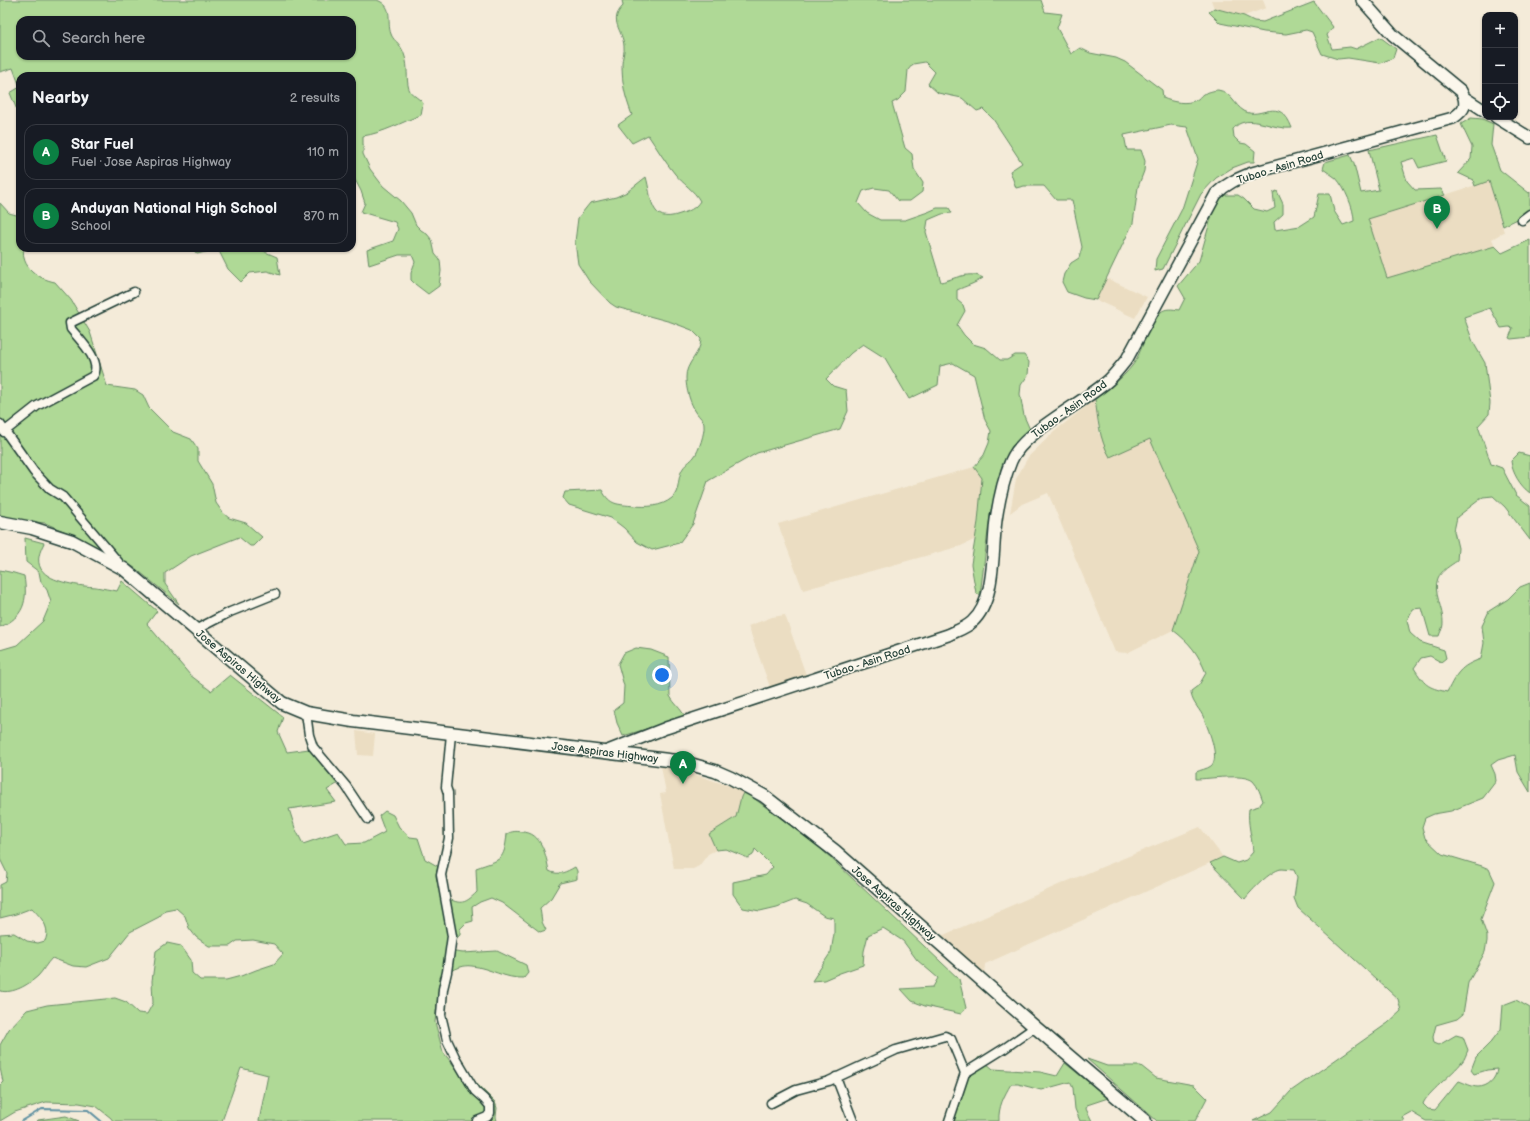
<!DOCTYPE html>
<html lang="en">
<head>
<meta charset="utf-8">
<style>
  :root { --surface:#171b24; --page:#20242c; --text:#f1f3f6; --muted:#9ea1a6; --line:#363941; --accent:#0b8043 }
  body { margin:0; font-family:"Balsamiq Sans",sans-serif; background:var(--page); color:var(--text) }
  .controls { position:absolute; right:12px; top:12px; display:grid; overflow:hidden; border-radius:8px; box-shadow:0 1px 3px #0004 }
  .controls button { width:36px; height:36px; display:grid; place-items:center; padding:0; border:0; border-bottom:1px solid var(--line); background:var(--surface); color:var(--text); font:20px sans-serif }
  .you { position:absolute; left:662px; top:675px; width:14px; height:14px; margin:-10px; border:3px solid #fff; border-radius:50%; background:#1a73e8; box-shadow:0 0 0 6px #1a73e833 }
  .badge { display:grid; place-items:center; width:26px; height:26px; border-radius:50%; background:var(--accent); color:#fff; font-size:13px; font-weight:700 }
  .pin { position:absolute; translate:-50% -33px; filter:drop-shadow(0 1px 2px #0008) }
  .pin::after { content:''; position:absolute; top:21px; width:14px; height:12px; background:inherit; clip-path:polygon(0 0,100% 0,50% 100%) }
  .list { margin:0; padding:0; list-style:none }
  h2 { display:flex; justify-content:space-between; align-items:center; height:52px; margin:0; padding:0 16px; font-size:17px }
  h2 small { font-size:13px; font-weight:400; color:var(--muted) }
  .list li { display:grid; grid-template-columns:26px 1fr auto; gap:12px; align-items:center; box-sizing:border-box; height:56px; margin:0 8px 8px; padding:0 8px; border:1px solid var(--line); border-radius:12px }
  .list b { display:block; font-size:15px; white-space:nowrap }
  .list p { margin:0; font-size:13px; white-space:nowrap; color:var(--muted) }
  .list em { font-size:13px; font-style:normal; color:var(--muted) }
  .icon { flex:none; width:22px; height:22px; fill:none; stroke:currentColor; stroke-width:2; stroke-linecap:round; stroke-linejoin:round }
  .map { position:relative; flex:none; width:1530px; height:1121px; overflow:hidden }
  .search { position:absolute; background:var(--surface); box-shadow:0 1px 3px #0004; left:16px; top:16px; width:340px; height:44px; display:flex; align-items:center; gap:10px; box-sizing:border-box; padding:0 14px; border-radius:12px; color:var(--muted); font-size:15px }
  .panel { position:absolute; background:var(--surface); box-shadow:0 1px 3px #0004; left:16px; top:72px; width:340px; height:180px; border-radius:12px }
  .map>svg:first-child { display:block }
  .built { fill:#ebddc2 }
  .green { fill:#afd996; stroke:#678b65; fill-rule:evenodd }
  .lines { fill:none; stroke-linecap:round; stroke-linejoin:round }
  .stream { stroke:#6091a2; stroke-width:2 }
  .street-casing { stroke:#1f3d34; stroke-width:11 }
  .secondary-casing { stroke:#1f3d34; stroke-width:14 }
  .primary-casing { stroke:#1f3d34; stroke-width:15 }
  .street { stroke:#fbf7ec; stroke-width:8 }
  .secondary { stroke:#fbf7ec; stroke-width:11 }
  .primary { stroke:#fbf7ec; stroke-width:12 }
  .labels { text-anchor:middle; stroke-width:3; stroke-linejoin:round; paint-order:stroke }
  .street-label { font-size:11px; fill:#1f3d34; stroke:#fbf7ec }
</style>
</head>
<body>
<div class="map">
<svg width="1530" height="1121" viewBox="0 0 1530 1121">
  <rect width="100%" height="100%" fill="#f4ebd9"/>
  <filter id="ink" filterUnits="userSpaceOnUse"><feTurbulence type="fractalNoise" baseFrequency=".025" numOctaves="2"/><feDisplacementMap in="SourceGraphic" scale="8" xChannelSelector="R" yChannelSelector="G"/><feConvolveMatrix kernelMatrix="1 2 1 2 8 2 1 2 1" color-interpolation-filters="sRGB"/></filter>
  <g filter="url(#ink)">
    <g class="built">
      <polygon points="1211,0 1263,0 1266,8 1244,16 1214,8"/>
      <polygon points="1489,181 1504,232 1492,239 1495,246 1387,278 1368,219"/>
      <polygon points="1106,278 1147,297 1135,318 1096,300"/>
      <polygon points="1095,399 1099,434 1150,439 1199,551 1173,630 1127,653 1115,652 1048,493 1022,504 1010,513 1016,479 1028,457 1055,431"/>
      <polygon points="974,467 982,477 976,539 961,546 803,590 778,524"/>
      <polygon points="785,615 806,675 770,687 748,626 772,617"/>
      <polygon points="356,731 375,734 373,756 358,755"/>
      <polygon points="661,766 688,772 744,791 741,797 736,817 709,834 716,850 708,854 699,866 693,869 674,869 660,794 666,793"/>
      <polygon points="1200,827 1223,857 985,964 984,975 939,937 1063,883"/>
    </g>
    <g class="green">
      <path d="M 0,0 L 377,0 C 395,7 386,21 391,34 C 393,40 398,42 400,46 C 403,50 405,56 406,61 C 408,69 406,85 410,91 C 412,95 420,99 423,103 L 421,115 C 402,122 383,133 363,136 L 363,154 L 370,169 L 383,186 L 401,201 L 411,213 L 416,225 L 421,230 L 427,234 L 432,240 L 435,254 L 440,260 L 441,271 L 439,286 L 428,294 L 415,284 L 411,280 L 411,273 L 415,262 L 412,255 L 399,255 L 369,265 L 367,250 L 393,241 L 398,229 L 395,222 L 361,212 L 365,203 L 361,191 L 352,174 L 352,76 L 20,76 L 20,108 L 17,110 L 10,93 L 20,87 L 13,68 L 0,72 ZM 20,20 L 352,20 L 352,56 L 20,56 Z"/>
      <path d="M 622,0 L 1041,0 L 1045,12 L 1062,14 L 1057,28 L 1071,54 L 1080,48 L 1090,53 L 1116,58 L 1125,62 L 1162,90 L 1163,98 C 1172,102 1187,105 1196,100 C 1199,99 1200,96 1203,94 C 1206,93 1214,90 1218,90 C 1231,92 1234,105 1244,111 C 1261,121 1279,94 1292,128 C 1276,130 1254,117 1241,123 C 1238,124 1235,127 1233,129 L 1234,137 L 1240,143 L 1246,144 L 1255,151 L 1254,162 L 1248,162 L 1232,168 L 1216,178 L 1201,194 L 1163,269 L 1155,271 L 1156,259 L 1182,209 L 1198,159 L 1187,127 L 1171,125 L 1124,135 L 1127,150 L 1141,150 L 1145,161 L 1144,171 L 1138,187 L 1133,223 L 1096,300 L 1084,298 L 1067,292 L 1062,282 L 1064,274 L 1071,263 L 1079,258 L 1082,247 L 1072,200 L 1056,200 L 1044,186 L 1024,186 L 1016,188 L 1010,171 L 1022,163 L 993,119 L 983,109 L 977,111 L 962,98 L 938,93 L 928,84 L 935,72 L 925,62 L 913,64 L 908,70 L 906,92 L 898,100 L 892,103 L 905,148 L 912,154 L 914,169 L 923,183 L 922,192 L 910,201 L 898,201 L 889,190 L 874,188 L 863,191 L 858,203 L 867,213 L 880,220 L 905,220 L 928,212 L 937,208 L 949,208 L 952,213 L 942,214 L 928,220 L 926,232 L 941,282 C 954,279 970,270 983,278 C 974,284 966,286 957,290 L 957,300 L 963,305 L 965,311 L 957,325 L 964,335 L 973,344 L 986,348 L 1000,360 L 1007,360 L 1015,355 L 1024,355 L 1029,362 L 1028,375 L 1021,385 L 1020,394 L 1024,416 L 1031,432 L 1012,446 L 1002,465 L 990,515 L 980,595 L 976,593 L 971,564 L 978,522 L 982,478 L 974,467 L 984,455 L 989,443 L 991,431 L 985,420 L 974,375 L 953,363 L 940,366 L 938,385 L 909,399 L 885,358 L 863,344 L 851,353 L 826,379 L 833,386 L 846,390 L 848,411 L 840,429 L 757,453 L 708,481 L 693,524 L 679,543 L 652,550 L 637,542 L 624,528 L 611,518 L 569,505 L 563,498 L 565,492 L 602,490 C 610,506 618,504 634,506 C 647,507 661,507 672,498 C 680,491 677,479 682,470 C 684,465 691,461 694,457 C 699,451 705,432 704,425 C 704,420 699,417 696,412 C 690,403 686,389 686,378 C 685,363 701,354 701,339 L 692,330 L 671,322 L 616,307 L 610,303 L 589,281 L 578,264 L 575,242 L 578,218 L 590,203 L 616,197 L 627,192 L 646,177 C 652,197 649,225 680,214 C 689,211 695,209 700,201 C 694,190 683,184 675,174 C 665,162 657,148 648,135 L 632,143 L 618,125 L 632,115 C 625,96 622,85 622,64 C 622,58 625,52 624,46 C 623,30 608,21 623,6 Z"/>
      <polygon points="1314,2 1333,27 1327,35 1332,49 1350,47 1356,49 1380,37 1396,49 1393,58 1380,63 1348,58 1338,59 1322,54 1312,32 1306,30 1286,34 1264,32 1220,23 1209,12 1214,8 1244,16 1254,21 1263,22"/>
      <polygon points="1471,118 1483,119 1493,124 1491,145 1500,170 1529,193 1530,192 1530,213 1503,226 1489,181 1475,186 1473,180 1458,173 1471,159 1472,147 1461,124"/>
      <path d="M 1437,135 L 1446,161 L 1419,168 L 1414,158 L 1401,162 L 1407,181 L 1415,190 L 1441,189 L 1445,195 L 1368,219 L 1387,278 L 1495,246 L 1502,253 L 1530,240 L 1530,337 L 1511,339 L 1509,338 L 1513,328 L 1509,327 L 1501,328 L 1490,308 L 1464,317 L 1473,342 L 1485,363 L 1490,403 L 1489,414 L 1478,426 L 1491,464 L 1502,468 L 1516,495 L 1530,506 L 1530,540 L 1505,507 L 1493,496 L 1483,497 L 1457,517 L 1454,531 L 1458,548 L 1457,561 C 1451,565 1441,571 1438,578 C 1432,592 1444,609 1443,624 C 1443,628 1440,632 1439,636 L 1430,636 L 1422,608 L 1413,609 L 1407,620 L 1410,633 L 1420,642 L 1444,650 L 1446,658 L 1441,662 L 1430,656 L 1421,658 L 1414,668 C 1425,685 1426,687 1447,692 C 1457,673 1460,666 1481,659 L 1484,643 L 1482,626 L 1489,611 L 1508,599 L 1520,587 L 1530,583 L 1530,792 L 1518,772 L 1515,755 L 1498,760 L 1491,765 L 1495,774 L 1496,781 L 1483,798 L 1451,811 L 1434,814 L 1425,818 L 1422,827 L 1425,838 L 1442,854 L 1482,866 L 1489,869 L 1495,882 L 1481,919 L 1487,936 L 1487,941 L 1485,952 L 1468,983 L 1463,1014 L 1457,1019 L 1436,1025 L 1433,1037 L 1434,1043 L 1439,1045 L 1456,1035 L 1463,1037 L 1468,1050 C 1466,1054 1465,1059 1462,1062 C 1454,1073 1426,1094 1423,1104 L 1428,1109 L 1435,1110 L 1459,1081 C 1465,1083 1472,1087 1478,1087 C 1488,1087 1496,1079 1497,1069 L 1487,1070 L 1474,1074 L 1471,1070 L 1476,1057 L 1491,1042 L 1501,1029 L 1503,1005 L 1516,1000 L 1530,1008 L 1530,1121 L 1426,1121 L 1411,1112 L 1402,1117 L 1404,1121 L 1253,1121 L 1272,1112 L 1291,1091 L 1388,1023 L 1401,1011 L 1398,999 L 1298,908 L 1294,898 L 1297,877 L 1294,870 C 1290,870 1285,869 1281,869 C 1270,871 1252,890 1245,899 L 1210,863 L 1223,857 L 1237,863 L 1246,860 L 1253,852 C 1252,837 1247,823 1249,809 L 1259,806 L 1263,801 C 1261,795 1258,786 1253,781 C 1243,773 1209,779 1196,779 L 1196,772 C 1200,770 1207,769 1211,766 C 1221,758 1207,726 1203,716 C 1198,707 1191,701 1191,691 L 1199,685 L 1206,673 C 1198,653 1190,643 1173,630 L 1199,551 L 1150,439 L 1110,457 C 1099,439 1098,419 1095,399 C 1108,389 1122,379 1132,366 C 1142,354 1148,321 1161,312 C 1165,308 1173,309 1179,310 L 1185,298 L 1178,286 L 1199,261 L 1215,204 L 1225,195 L 1238,195 L 1244,199 L 1254,209 L 1267,212 L 1275,208 L 1273,193 L 1277,191 L 1283,204 L 1283,214 L 1274,222 L 1275,230 L 1300,226 L 1314,217 L 1319,194 L 1330,194 L 1334,211 L 1343,225 L 1354,221 C 1354,208 1345,188 1336,178 C 1332,175 1327,172 1323,169 L 1325,162 L 1350,155 L 1354,164 L 1361,193 L 1379,190 L 1369,150 Z"/>
      <path d="M 0,203 L 9,213 L 20,216 L 20,248 L 24,248 C 20,267 39,279 55,282 L 71,300 L 90,332 L 107,386 L 135,390 L 143,395 L 149,408 L 173,432 L 191,439 L 198,449 L 198,461 L 212,484 L 216,503 L 223,513 L 229,518 L 246,523 L 262,537 L 253,546 L 250,546 L 239,537 L 191,556 L 165,573 L 165,584 L 179,604 L 135,568 L 82,539 L 45,523 L 0,518 Z"/>
      <polygon points="192,248 262,248 265,252 277,257 280,275 267,271 250,273 241,282 228,269 218,249 197,254"/>
      <path d="M 1519,453 L 1530,456 L 1530,493 C 1520,486 1512,472 1511,461 Z"/>
      <path d="M 25,538 L 44,543 C 40,551 36,560 41,569 C 50,583 81,586 96,587 C 103,588 110,590 117,591 L 122,581 L 157,611 L 147,624 L 190,675 L 211,691 L 230,675 L 283,717 L 278,732 L 287,752 L 309,749 L 337,784 L 327,790 L 336,802 L 289,809 L 295,828 L 303,844 L 338,832 L 346,844 L 364,843 L 385,832 L 379,816 L 385,811 L 393,815 L 399,827 L 410,837 L 418,838 L 425,859 L 439,867 L 436,873 L 442,896 C 460,904 463,906 477,892 L 476,868 C 501,859 504,862 507,834 C 512,831 516,831 522,832 C 542,832 546,856 549,871 C 559,876 566,872 575,867 L 577,871 L 577,879 L 560,883 L 551,898 L 540,908 L 542,922 L 546,930 L 540,932 L 502,903 L 491,898 L 480,902 L 472,907 L 473,921 L 466,923 L 460,929 L 460,935 L 447,947 L 447,951 L 463,953 L 497,951 L 526,965 L 528,973 L 524,978 C 505,979 490,968 472,966 C 461,964 450,972 440,977 L 435,1022 L 443,1052 L 459,1072 L 467,1071 L 476,1083 L 495,1102 L 497,1108 L 496,1117 L 497,1121 L 259,1121 L 268,1075 L 241,1068 L 222,1121 L 113,1121 L 111,1118 L 96,1106 L 79,1103 L 46,1102 L 15,1112 L 0,1121 L 0,1085 L 3,1082 L 0,1068 L 0,1045 L 9,1029 L 27,1010 L 47,1005 L 115,998 L 126,1002 L 138,1013 L 147,1014 L 153,1003 L 152,981 L 156,951 L 167,943 L 181,946 L 191,960 L 192,973 L 200,980 L 226,980 L 241,976 L 256,970 L 274,964 L 283,954 L 274,944 L 253,940 L 237,941 L 230,946 L 209,946 L 196,937 L 189,928 L 185,916 L 176,908 L 165,910 L 159,917 L 130,932 L 109,958 L 86,967 L 73,966 L 52,958 C 46,964 43,971 38,976 C 28,985 13,994 0,991 L 0,934 L 14,933 L 27,941 L 38,943 L 45,941 C 51,927 41,918 32,908 L 16,914 L 0,918 L 0,885 L 6,882 L 7,873 L 0,859 L 0,650 L 17,645 L 43,621 L 51,602 L 47,590 L 41,582 L 39,572 L 26,562 Z"/>
      <path d="M 0,570 L 14,573 L 24,576 C 28,601 24,617 0,627 Z"/>
      <path d="M 636,648 L 651,650 L 669,657 L 670,696 C 675,705 680,707 685,717 L 623,736 L 617,723 L 614,710 L 623,703 L 624,686 L 618,664 L 624,653 Z"/>
      <polygon points="744,791 817,845 959,979 966,1008 961,1014 925,1006 912,1001 901,989 933,987 938,978 917,960 903,941 883,928 868,935 864,951 863,965 840,973 824,980 812,981 831,952 834,934 834,918 824,916 807,904 795,900 777,907 760,911 743,908 733,894 733,882 766,875 773,867 755,849 753,855 748,858 726,849 716,850 709,834 736,817 741,797"/>
      <path d="M 979,1057 L 993,1069 L 1040,1072 L 1057,1076 L 1065,1063 L 1108,1098 L 1087,1105 L 1086,1109 L 1092,1121 L 1080,1121 L 1075,1109 L 1073,1088 L 1070,1082 L 1041,1090 L 1018,1084 L 1011,1084 C 1004,1096 998,1107 999,1121 L 944,1121 L 959,1081 Z"/>
      <polygon points="1087,1059 1107,1066 1141,1066 1156,1078 1194,1085 1207,1098 1195,1121 1157,1121"/>
      <polygon points="66,1116 79,1121 37,1121 38,1120"/>
    </g>
    <g class="lines">
      <polyline class="stream" points="22,1121 42,1109 88,1110 101,1121"/>
      <defs>
        <g id="street">
          <polyline points="1522,220 1530,214"/>
          <polyline points="0,424 34,472 50,489 63,497 120,564"/>
          <path d="M 4,432 L 37,406 L 93,376 C 103,362 80,340 71,329 L 70,323 L 134,292"/>
          <polyline points="195,630 230,612 275,594"/>
          <polyline points="306,713 309,735 313,747 346,786 368,819"/>
          <polyline points="451,734 446,787 448,793 449,838 441,875 452,936 447,972 443,989 441,1015 447,1040 455,1057 475,1091 484,1099 490,1106 490,1113 487,1117 477,1121"/>
          <polyline points="965,1073 1005,1048 1035,1027"/>
          <polyline points="836,1077 853,1121"/>
          <polyline points="771,1103 796,1090 829,1081 896,1050 945,1036 951,1039 965,1073 949,1121"/>
        </g>
        <g id="secondary">
          <polyline points="1465,98 1485,111"/>
          <polyline points="1496,117 1530,138"/>
          <path d="M 605,752 L 666,728 L 948,635 C 956,631 966,628 972,622 C 996,601 992,550 996,520 C 999,500 1003,480 1011,461 C 1023,431 1084,403 1109,380 C 1115,374 1121,366 1127,359 L 1216,194 C 1227,183 1237,179 1252,173 L 1453,118 C 1465,110 1468,104 1461,91 L 1393,35 L 1362,0"/>
        </g>
        <polyline id="primary" points="0,522 32,528 72,541 124,569 282,703 306,713 353,721 668,760 683,762 715,771 731,778 764,796 835,851 1035,1027 1145,1121"/>
      </defs>
      <use href="#street" class="street-casing"/>
      <use href="#secondary" class="secondary-casing"/>
      <use href="#primary" class="primary-casing"/>
      <use href="#street" class="street"/>
      <use href="#secondary" class="secondary"/>
      <use href="#primary" class="primary"/>
    </g>
  </g>
  <g class="labels">
    <g class="street-label">
      <text transform="translate(1280 167) rotate(-17)" y="4">Tubao - Asin Road</text>
      <text transform="translate(1069 409) rotate(-36)" y="4">Tubao - Asin Road</text>
      <text transform="translate(867 662) rotate(-18)" y="4">Tubao - Asin Road</text>
      <text transform="translate(239 666) rotate(40)" y="4">Jose Aspiras Highway</text>
      <text transform="translate(605 752) rotate(7)" y="4">Jose Aspiras Highway</text>
      <text transform="translate(894 903) rotate(41)" y="4">Jose Aspiras Highway</text>
    </g>
  </g>
</svg>
<div class="controls">
<button>+</button>
<button>−</button>
<button><svg class="icon" aria-label="locate" viewBox="0 0 24 24"><circle cx="12" cy="12" r="6"/><path d="M12 2v4M12 18v4M2 12h4M18 12h4"/></svg></button>
</div>
<div class="you"></div>
<div class="pin badge" style="left:683px;top:784px">A</div>
<div class="pin badge" style="left:1437px;top:229px">B</div>
<div class="search"><svg class="icon" aria-label="search" viewBox="0 0 24 24"><circle cx="10" cy="10" r="6"/><path d="M15 15l6 6"/></svg>Search here</div>
<section class="panel">
<h2>Nearby<small>2 results</small></h2>
<ul class="list">
<li><span class="badge">A</span><div><b>Star Fuel</b><p>Fuel · Jose Aspiras Highway</p></div><em>110 m</em></li>
<li><span class="badge">B</span><div><b>Anduyan National High School</b><p>School</p></div><em>870 m</em></li>
</ul>
</section>
</div>
</body>
</html>
